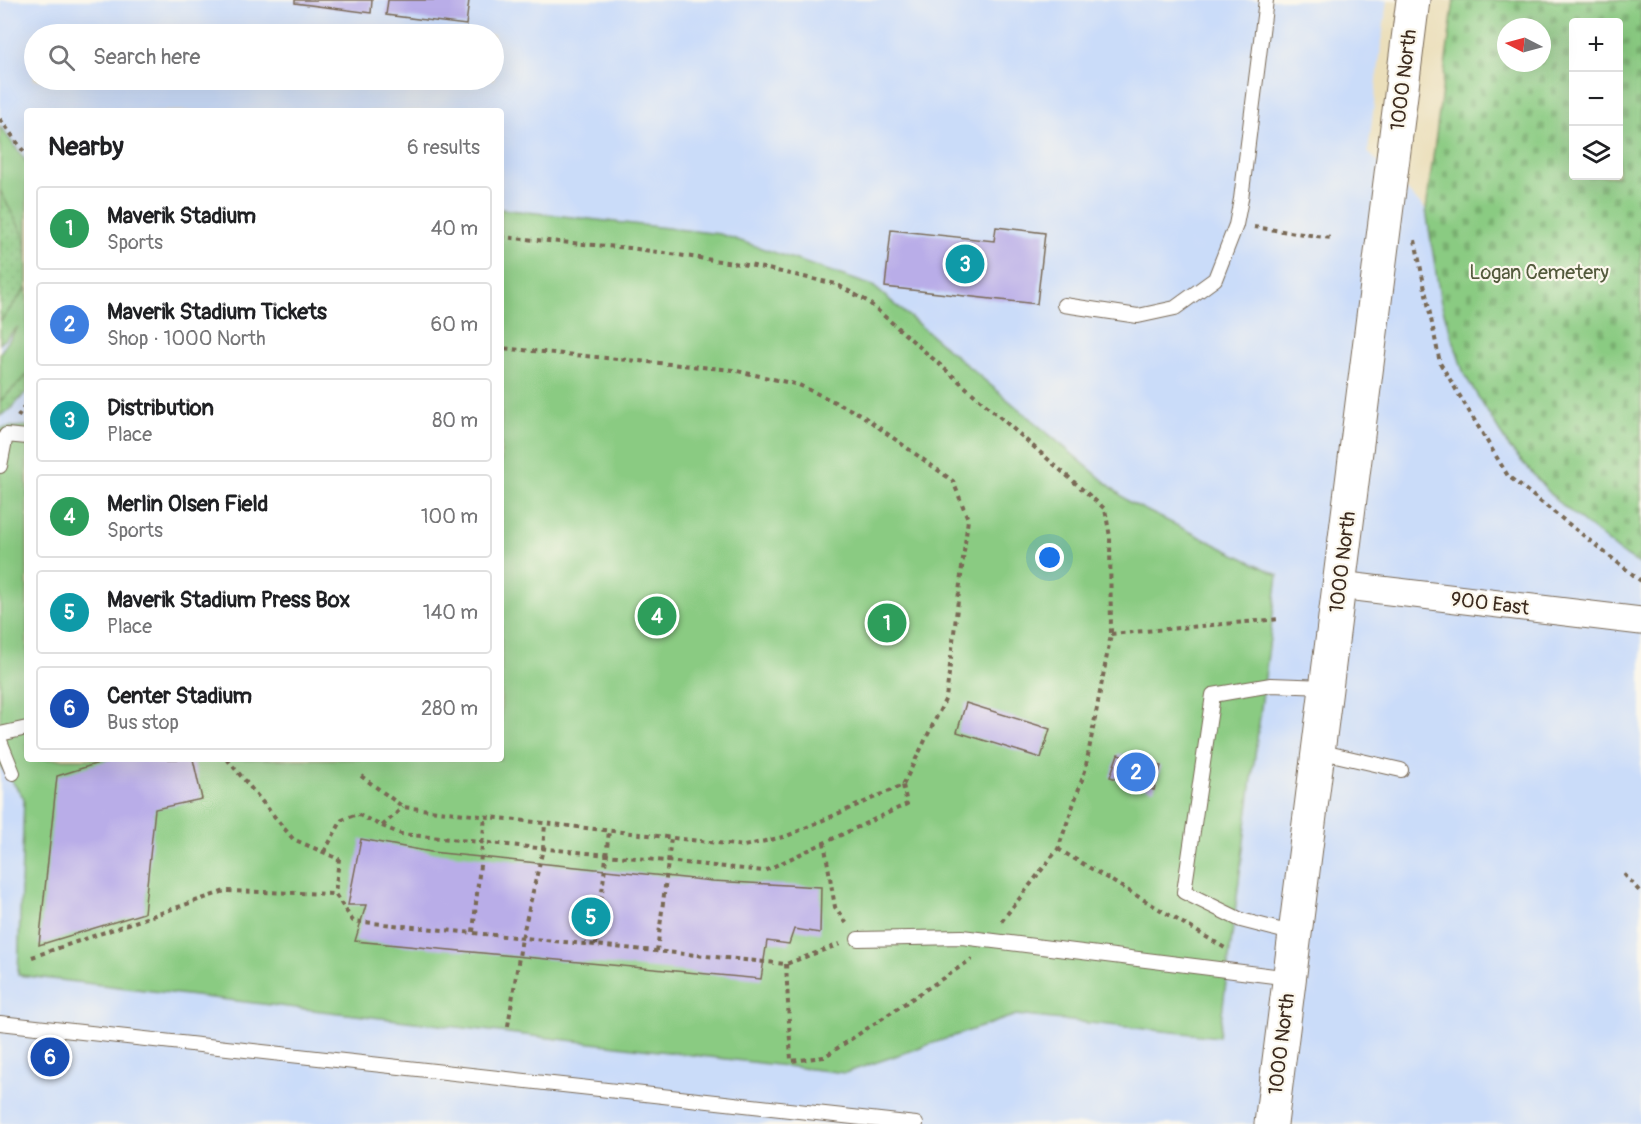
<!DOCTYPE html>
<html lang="en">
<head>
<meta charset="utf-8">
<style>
  :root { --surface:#fff; --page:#f6f6f6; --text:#202124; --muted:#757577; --line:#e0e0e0; --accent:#7c3aed }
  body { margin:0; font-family:Pangolin,sans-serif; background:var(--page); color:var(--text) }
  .controls { position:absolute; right:18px; top:18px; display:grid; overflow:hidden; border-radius:6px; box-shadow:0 6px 24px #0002 }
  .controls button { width:54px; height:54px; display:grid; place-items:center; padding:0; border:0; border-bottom:2px solid var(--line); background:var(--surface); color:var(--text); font:30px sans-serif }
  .compass { position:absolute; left:1497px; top:18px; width:54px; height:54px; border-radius:50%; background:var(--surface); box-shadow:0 6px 24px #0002; rotate:276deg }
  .you { position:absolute; left:1050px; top:558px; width:21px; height:21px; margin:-15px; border:4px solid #fff; border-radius:50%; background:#1a73e8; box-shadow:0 0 0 9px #1a73e833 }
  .badge { display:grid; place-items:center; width:39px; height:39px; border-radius:50%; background:var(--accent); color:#fff; font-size:20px; font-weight:700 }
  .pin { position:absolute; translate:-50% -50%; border:3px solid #fff; box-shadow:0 2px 6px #0006 }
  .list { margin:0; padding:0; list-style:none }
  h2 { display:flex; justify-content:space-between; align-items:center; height:78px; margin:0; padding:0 24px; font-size:26px }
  h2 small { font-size:20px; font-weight:400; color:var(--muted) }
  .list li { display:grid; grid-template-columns:39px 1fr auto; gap:18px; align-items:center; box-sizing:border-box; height:84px; margin:0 12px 12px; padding:0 12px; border:2px solid var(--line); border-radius:6px }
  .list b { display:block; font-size:22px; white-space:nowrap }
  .list p { margin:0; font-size:20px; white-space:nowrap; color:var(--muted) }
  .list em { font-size:20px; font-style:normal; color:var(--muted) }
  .icon { flex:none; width:33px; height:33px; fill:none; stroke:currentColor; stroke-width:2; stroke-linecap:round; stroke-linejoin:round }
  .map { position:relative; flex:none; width:1641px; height:1124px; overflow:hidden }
  .search { position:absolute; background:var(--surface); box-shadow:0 6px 24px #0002; left:24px; top:24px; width:480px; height:66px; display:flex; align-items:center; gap:15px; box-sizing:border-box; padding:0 21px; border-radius:33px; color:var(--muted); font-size:22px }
  .panel { position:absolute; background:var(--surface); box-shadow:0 6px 24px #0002; left:24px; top:108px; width:480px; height:654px; border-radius:6px }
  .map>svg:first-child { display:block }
  .built { fill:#cadcf9; fill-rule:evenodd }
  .grass { fill:url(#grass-dots); stroke:#627a50; stroke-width:1.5 }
  .cemetery { fill:url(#cemetery-stones); stroke:#627a50; stroke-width:1.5; fill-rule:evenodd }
  .pitch { fill:#8acb82; stroke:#627a50; stroke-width:1.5 }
  .building { fill:#b9ade8 }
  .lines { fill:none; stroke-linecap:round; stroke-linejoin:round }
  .lane-casing { stroke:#796955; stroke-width:16 }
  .street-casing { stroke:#796955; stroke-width:29 }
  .secondary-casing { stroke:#796955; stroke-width:35 }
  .path { stroke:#796955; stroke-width:4; stroke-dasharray:4.5 4.5; stroke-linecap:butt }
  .lane { stroke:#fff; stroke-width:14 }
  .street { stroke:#fff; stroke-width:27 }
  .secondary { stroke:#fff; stroke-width:33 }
  .labels { text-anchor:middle; stroke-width:4.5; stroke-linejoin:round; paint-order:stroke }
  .street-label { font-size:20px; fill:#3b2a1e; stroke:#fbf7ec }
  .park-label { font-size:20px; fill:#535a3c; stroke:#fbf7ec }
</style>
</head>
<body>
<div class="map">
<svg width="1641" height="1124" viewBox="0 0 1641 1124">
  <defs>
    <pattern id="grass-dots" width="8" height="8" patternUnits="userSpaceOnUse" patternTransform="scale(1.5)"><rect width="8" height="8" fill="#8acb82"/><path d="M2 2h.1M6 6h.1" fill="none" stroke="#78ae70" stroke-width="1.8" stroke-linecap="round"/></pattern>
    <pattern id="cemetery-stones" width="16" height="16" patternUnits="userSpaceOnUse" patternTransform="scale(1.5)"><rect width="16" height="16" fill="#8acb82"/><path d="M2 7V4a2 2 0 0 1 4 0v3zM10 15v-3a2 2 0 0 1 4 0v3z" fill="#78ae70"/></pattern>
  </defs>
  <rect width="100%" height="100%" fill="#fbf7ec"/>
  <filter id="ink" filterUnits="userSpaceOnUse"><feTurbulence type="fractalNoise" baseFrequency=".0167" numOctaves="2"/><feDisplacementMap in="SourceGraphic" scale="12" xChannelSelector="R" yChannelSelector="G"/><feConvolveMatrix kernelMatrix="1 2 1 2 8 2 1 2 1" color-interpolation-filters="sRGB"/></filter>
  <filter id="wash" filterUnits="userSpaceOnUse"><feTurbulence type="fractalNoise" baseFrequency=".008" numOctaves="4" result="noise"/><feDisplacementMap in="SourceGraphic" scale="24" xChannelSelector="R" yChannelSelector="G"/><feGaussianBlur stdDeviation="1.35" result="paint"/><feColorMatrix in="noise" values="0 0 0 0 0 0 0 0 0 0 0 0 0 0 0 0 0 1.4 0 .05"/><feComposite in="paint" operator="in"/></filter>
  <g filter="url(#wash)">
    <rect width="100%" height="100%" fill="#ebdfbb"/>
    <path class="built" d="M 0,0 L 1387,0 L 1368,152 L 1426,210 L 1441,303 L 1557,501 L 1623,554 L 1641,565 L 1641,1124 L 0,1124 ZM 34,34 L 494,34 L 494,80 L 34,80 ZM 27,111 L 501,111 L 501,759 L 27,759 Z"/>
    <g class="grass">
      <polygon points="0,190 25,236 27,256 27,287 0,322"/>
      <polygon points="27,375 27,391 11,409 0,416 0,401"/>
    </g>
    <path class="cemetery" d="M 1454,0 L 1641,0 L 1641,565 L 1623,554 L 1557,501 L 1509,447 L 1464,374 L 1441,303 L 1426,210 ZM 1574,22 L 1618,22 L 1618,176 L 1574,176 ZM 1506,27 L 1542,27 L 1542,63 L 1506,63 Z"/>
    <g class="pitch">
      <polygon points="0,126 27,163 27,256 24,236 0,190"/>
      <polygon points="501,209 720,234 873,286 1129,502 1278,575 1219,1037 1016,1015 845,1073 18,975 24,798 0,765 0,428 27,426 27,759 501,759"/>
      <polygon points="27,287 27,375 0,401 0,353 18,327 0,344 0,322"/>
    </g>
    <g id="blocks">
      <g class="building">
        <polygon points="295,0 372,0 371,13 295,3"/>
        <polygon points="388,0 469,0 466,25 386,15"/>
        <polygon points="996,227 1045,233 1037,304 885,287 891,230 994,241"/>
        <polygon points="966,703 1050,729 1041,758 957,732"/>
        <polygon points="1118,754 1161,766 1154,790 1110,777"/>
        <polygon points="111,759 193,759 202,799 155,809 144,913 39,945 57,776"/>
        <polygon points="361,839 431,852 713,881 821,887 820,933 794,929 789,944 767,941 761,979 355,941 366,905 348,905"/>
      </g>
    </g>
  </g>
  <g filter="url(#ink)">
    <use href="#blocks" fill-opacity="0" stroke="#796955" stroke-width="1.5"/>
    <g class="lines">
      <defs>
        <g id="lane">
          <polyline points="1064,305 1138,316 1175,308 1215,279 1236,225 1241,199 1266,0"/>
          <polyline points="0,466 6,435 27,437"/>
          <polyline points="0,734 27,728"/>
          <polyline points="0,741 13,773"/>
          <polyline points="1318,751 1401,770"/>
          <polyline points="1295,934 1241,920 1184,892 1213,695 1271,685 1326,687"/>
          <polyline points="858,939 962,937 1290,978"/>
          <polyline points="0,1023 916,1124"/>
        </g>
        <polyline id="street" points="1339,585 1641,621"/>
        <polyline id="secondary" points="1271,1124 1413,0"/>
      </defs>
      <use href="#lane" class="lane-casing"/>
      <use href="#street" class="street-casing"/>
      <use href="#secondary" class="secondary-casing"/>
      <g class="path">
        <polyline points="0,119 27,156"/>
        <polyline points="1254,227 1331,238"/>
        <polyline points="501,237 630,248 754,266 836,284 867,301 1105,509 1110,537 1111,634 1085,771 1058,849 1001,922"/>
        <polyline points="1415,240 1440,363 1508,476 1641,581"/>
        <polyline points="18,417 27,402"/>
        <polyline points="1111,634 1280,619"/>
        <polyline points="227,759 293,839 339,859 335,894"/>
        <polyline points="361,776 403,807 744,846 787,836 903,785 946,698 968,519 953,481 860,414 799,385 733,370 501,348"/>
        <polyline points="382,826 401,834 764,871 907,804 903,785"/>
        <polyline points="824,842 835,907 847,924"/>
        <polyline points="1058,849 1225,948"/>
        <polyline points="324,852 342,820 357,814 382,826 403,807"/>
        <polyline points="1624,874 1641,893"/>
        <polyline points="473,932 485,817"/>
        <polyline points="596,945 609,831"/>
        <polyline points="657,951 671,838"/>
        <polyline points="32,957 225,891 335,894 353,921 786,964 840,944"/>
        <polyline points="786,964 791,1061 824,1057 972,959"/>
        <polyline points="508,1026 522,938 543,849 545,824"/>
      </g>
      <use href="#lane" class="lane"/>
      <use href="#street" class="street"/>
      <use href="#secondary" class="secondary"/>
    </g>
  </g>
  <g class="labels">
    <g class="street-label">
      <text transform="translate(1403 80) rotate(-83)" y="7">1000 North</text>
      <text transform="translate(1342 562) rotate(-83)" y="7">1000 North</text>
      <text transform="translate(1490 603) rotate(7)" y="7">900 East</text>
      <text transform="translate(1281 1044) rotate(-83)" y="7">1000 North</text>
    </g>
    <g class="park-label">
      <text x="1539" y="279">Logan Cemetery</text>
    </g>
  </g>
</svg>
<div class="controls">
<button>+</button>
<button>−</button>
<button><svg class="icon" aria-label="layers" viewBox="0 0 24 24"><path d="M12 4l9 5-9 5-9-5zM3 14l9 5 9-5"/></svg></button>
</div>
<svg class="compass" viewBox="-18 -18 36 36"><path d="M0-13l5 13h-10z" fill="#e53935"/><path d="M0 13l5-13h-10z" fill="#757577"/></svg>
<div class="you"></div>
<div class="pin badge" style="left:887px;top:623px;background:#2e9e5b">1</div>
<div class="pin badge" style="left:1136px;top:772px;background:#3f7fe0">2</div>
<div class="pin badge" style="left:965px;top:264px;background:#0f9aa8">3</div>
<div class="pin badge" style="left:657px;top:616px;background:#2e9e5b">4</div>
<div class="pin badge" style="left:591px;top:917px;background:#0f9aa8">5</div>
<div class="pin badge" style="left:50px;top:1057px;background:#1a4fb4">6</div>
<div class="search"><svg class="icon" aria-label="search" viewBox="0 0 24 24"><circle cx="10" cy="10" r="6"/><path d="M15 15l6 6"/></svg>Search here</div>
<section class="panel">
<h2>Nearby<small>6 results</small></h2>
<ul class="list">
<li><span class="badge" style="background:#2e9e5b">1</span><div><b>Maverik Stadium</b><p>Sports</p></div><em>40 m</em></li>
<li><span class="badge" style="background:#3f7fe0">2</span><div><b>Maverik Stadium Tickets</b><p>Shop · 1000 North</p></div><em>60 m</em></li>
<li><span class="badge" style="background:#0f9aa8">3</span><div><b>Distribution</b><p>Place</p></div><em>80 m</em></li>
<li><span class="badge" style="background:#2e9e5b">4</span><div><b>Merlin Olsen Field</b><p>Sports</p></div><em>100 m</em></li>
<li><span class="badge" style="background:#0f9aa8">5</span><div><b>Maverik Stadium Press Box</b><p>Place</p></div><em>140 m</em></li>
<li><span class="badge" style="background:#1a4fb4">6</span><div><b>Center Stadium</b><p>Bus stop</p></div><em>280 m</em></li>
</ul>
</section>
</div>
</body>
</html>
